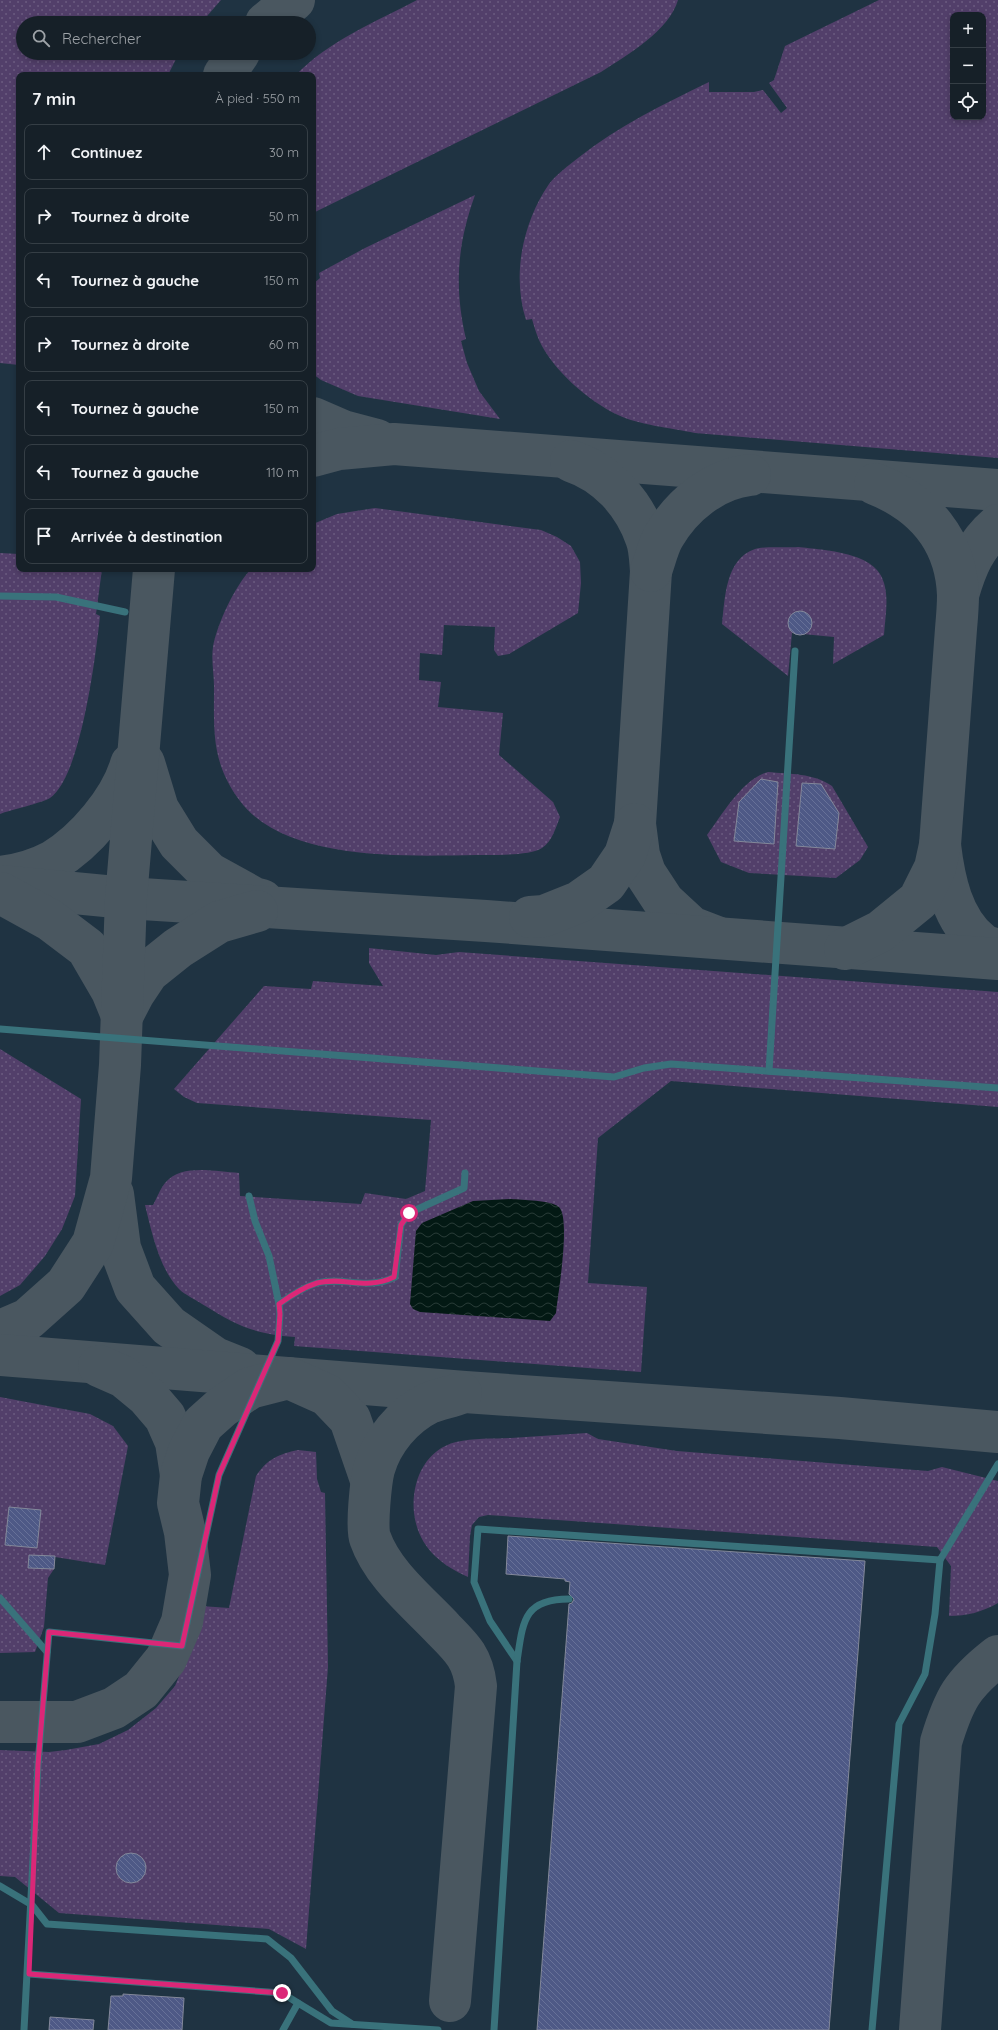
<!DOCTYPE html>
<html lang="fr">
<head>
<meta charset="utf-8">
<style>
  :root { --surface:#162028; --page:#1f2830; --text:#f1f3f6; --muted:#9ea3a8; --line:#353e45 }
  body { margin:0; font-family:Quicksand,sans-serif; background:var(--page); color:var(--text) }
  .controls { position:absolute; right:12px; top:12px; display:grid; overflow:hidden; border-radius:8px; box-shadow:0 2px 6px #0003 }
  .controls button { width:36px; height:36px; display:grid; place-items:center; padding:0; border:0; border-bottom:1px solid var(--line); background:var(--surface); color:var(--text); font:20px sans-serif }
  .stop { position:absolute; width:12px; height:12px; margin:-9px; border:3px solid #db2777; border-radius:50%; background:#fff }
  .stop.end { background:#db2777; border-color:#fff; box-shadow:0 1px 4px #0008 }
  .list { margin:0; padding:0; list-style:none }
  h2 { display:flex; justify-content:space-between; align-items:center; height:52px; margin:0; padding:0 16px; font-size:17px }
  h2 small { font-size:13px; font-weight:400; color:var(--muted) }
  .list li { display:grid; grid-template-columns:26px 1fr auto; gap:12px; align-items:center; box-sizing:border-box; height:56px; margin:0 8px 8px; padding:0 8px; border:1px solid var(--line); border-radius:8px }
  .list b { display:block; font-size:15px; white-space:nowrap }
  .list em { font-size:13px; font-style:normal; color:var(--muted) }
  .icon { flex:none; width:22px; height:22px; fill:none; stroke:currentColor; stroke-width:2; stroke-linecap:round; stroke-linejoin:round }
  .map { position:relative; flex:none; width:998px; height:2030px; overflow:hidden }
  .search { position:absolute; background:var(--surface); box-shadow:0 2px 6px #0003; left:16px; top:16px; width:300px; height:44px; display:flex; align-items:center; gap:10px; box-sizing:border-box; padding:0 14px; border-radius:22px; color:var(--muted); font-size:15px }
  .panel { position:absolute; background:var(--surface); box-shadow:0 2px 6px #0003; left:16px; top:72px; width:300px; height:500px; border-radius:8px }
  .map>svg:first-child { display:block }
  .built { fill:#1f3342; fill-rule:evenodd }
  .grass { fill:url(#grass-dots); fill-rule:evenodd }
  .water { fill:url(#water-waves) }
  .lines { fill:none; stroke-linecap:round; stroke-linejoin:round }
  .taxiway { stroke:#4a5760; stroke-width:42 }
  .building { fill:url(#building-back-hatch); stroke:#83889a }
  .lane { stroke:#39727b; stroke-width:7 }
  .route { stroke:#db2777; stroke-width:5 }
</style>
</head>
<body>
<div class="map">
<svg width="998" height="2030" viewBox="0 0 998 2030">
  <defs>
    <pattern id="grass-dots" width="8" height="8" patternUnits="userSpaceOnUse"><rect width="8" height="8" fill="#523f6a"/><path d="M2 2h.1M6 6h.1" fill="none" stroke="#6b5b80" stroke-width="1.8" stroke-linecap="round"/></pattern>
    <pattern id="water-waves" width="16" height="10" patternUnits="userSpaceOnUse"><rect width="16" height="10" fill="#031914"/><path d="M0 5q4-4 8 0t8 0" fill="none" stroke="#283b37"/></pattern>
    <pattern id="building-back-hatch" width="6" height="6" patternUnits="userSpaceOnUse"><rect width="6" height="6" fill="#4e5986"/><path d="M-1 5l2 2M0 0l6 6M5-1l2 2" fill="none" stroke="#677198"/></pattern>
  </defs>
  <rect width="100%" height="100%" fill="#1d2b35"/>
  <path class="built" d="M 0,0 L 998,0 L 998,2030 L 0,2030 ZM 953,15 L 983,15 L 983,117 L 953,117 ZM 23,23 L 309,23 L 309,53 L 23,53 ZM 19,75 L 313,75 L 313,569 L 19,569 Z"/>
  <g class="grass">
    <polygon points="0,0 221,0 201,23 23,23 23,53 179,53 168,75 19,75 19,365 0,363"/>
    <path d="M 417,0 L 678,0 C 669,31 627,55 601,72 L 313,213 L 313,75 L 296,75 C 327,42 377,21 417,0 Z"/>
    <path d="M 879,0 L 998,0 L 998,458 L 695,433 C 671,428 639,425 618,415 C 588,401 552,369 539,340 C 536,333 534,326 532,319 L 526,320 C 519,298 518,274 522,251 C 526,228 535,204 549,184 C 557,174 568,166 578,158 C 618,126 664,104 709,82 L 709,92 L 754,92 L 763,90 L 781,113 L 787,108 L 769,83 L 774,80 L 785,46 ZM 953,15 L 983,15 L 983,117 L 953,117 Z"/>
    <path d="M 475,195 C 457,245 454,288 466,339 L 461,341 L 467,363 L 479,391 L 500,419 L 358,396 L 321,380 L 313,374 L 313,284 L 320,278 L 319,273 L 365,248 Z"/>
    <path d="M 375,508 L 541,530 L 557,537 L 571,546 L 580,562 L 581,583 L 578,613 L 509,654 L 498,656 L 494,650 L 495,627 L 444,625 L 442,655 L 420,653 L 419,680 L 441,682 L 438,707 L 503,713 L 499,755 L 553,802 L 560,817 C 556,827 552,842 542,848 C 530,856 491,855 476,855 C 407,856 286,862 240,801 C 211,762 214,732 214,686 C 214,674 211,659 213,647 C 217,624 235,586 251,569 L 313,569 L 313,524 L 337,514 Z"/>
    <path d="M 798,547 C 824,550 877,552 884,583 C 889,600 885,618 884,635 L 833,664 L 834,637 L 792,633 L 788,676 L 722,624 C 725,599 725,559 755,549 C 766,546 787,548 798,547 Z"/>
    <path d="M 0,553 L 19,554 L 19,569 L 102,569 L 96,614 L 100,616 C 96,654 81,777 50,798 C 42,803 10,810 0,814 Z"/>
    <path d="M 768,772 C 790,774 813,773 832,786 L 868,847 L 860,860 L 836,878 L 749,873 L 721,862 L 707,835 C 722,815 743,778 768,772 Z"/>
    <path d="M 369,948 L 436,955 L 459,952 L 998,992 L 998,1107 L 671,1081 L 598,1138 L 588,1283 L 647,1287 L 641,1372 L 294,1346 L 295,1337 C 253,1334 238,1326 202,1304 C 195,1299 185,1295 179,1289 C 159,1268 152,1233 145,1205 L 153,1205 C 157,1198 160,1189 165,1183 C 182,1163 216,1172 239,1173 L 240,1196 L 361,1204 L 365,1193 L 406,1199 L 425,1191 L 431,1120 L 197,1103 L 184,1097 L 174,1089 L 264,986 L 311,989 L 313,981 L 383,986 L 369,963 Z"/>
    <polygon points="0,1049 81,1099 75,1196 62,1229 45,1256 20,1285 0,1296"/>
    <polygon points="0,1397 90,1414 113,1426 128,1446 105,1565 55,1557 54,1569 48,1578 44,1627 35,1652 0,1653"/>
    <path d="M 587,1433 L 598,1439 L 677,1451 L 928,1471 L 942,1467 L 998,1481 L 998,1603 C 982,1612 967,1616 949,1616 L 951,1566 L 937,1547 L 488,1515 L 479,1517 L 472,1525 L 470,1536 L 468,1577 C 439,1564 418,1546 414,1513 C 411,1483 424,1450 456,1442 C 474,1438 493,1439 511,1438 C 536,1436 562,1435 587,1433 Z"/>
    <path d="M 298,1450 L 316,1452 L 317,1479 L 321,1492 L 325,1493 L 328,1667 L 306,1949 L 269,1929 L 59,1913 L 15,1877 L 0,1876 L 0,1750 L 49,1752 L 66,1750 L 99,1744 L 128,1730 L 156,1708 L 175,1686 L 187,1657 L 201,1606 L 229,1608 L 256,1476 C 267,1459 279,1454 298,1450 Z"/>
  </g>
  <path class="water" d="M 511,1199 C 522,1200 551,1200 559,1207 C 571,1219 558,1294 556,1313 L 550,1321 L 420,1312 L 413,1309 L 410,1304 L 416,1231 L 422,1223 L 473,1201 Z"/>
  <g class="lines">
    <g class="taxiway">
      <polyline points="266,23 294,0"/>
      <polyline points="224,75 239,53"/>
      <polyline points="313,418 343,431 377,440"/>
      <polyline points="313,456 339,449 394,444 998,490"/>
      <path d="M 571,461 C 607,473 634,503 646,538 C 650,548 650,560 651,571 L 635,824 L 639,855 L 645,873 L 664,902 L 691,927 L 717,937"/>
      <path d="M 651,571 C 655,560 658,546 664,536 C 682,505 714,479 750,475"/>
      <path d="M 958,595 C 966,567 975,545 998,525"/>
      <polyline points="144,763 158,809 179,843 209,873 254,898 262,900"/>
      <path d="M 940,845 C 944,879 952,920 981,943 C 985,947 993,948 998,950"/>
      <path d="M 0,877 C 17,875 38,869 53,861 C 85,842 121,800 131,764"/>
      <polyline points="0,886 126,898 486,921 998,959"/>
      <polyline points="1,893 50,920 87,948 112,991 121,1013"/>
      <polyline points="530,917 544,916 579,902 606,883 625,855 635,824"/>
      <path d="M 845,949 L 881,931 L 919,900 L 935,868 L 940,845 L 956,629 C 957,618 958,607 958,595 C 956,541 925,504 875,484"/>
      <polyline points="122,1016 134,993 148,972 178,948 219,922 257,911"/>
      <polyline points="113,1194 120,1248 135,1288 169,1326 215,1358 240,1368"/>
      <polyline points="0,1331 28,1319 66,1285 93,1243 111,1178 120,1065 126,898 154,569"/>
      <polyline points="0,1355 465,1392 840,1418 998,1432"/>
      <polyline points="99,1366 124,1377 147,1396 165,1417 176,1442 181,1475"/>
      <polyline points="0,1722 77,1722 114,1708 141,1690 166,1659 182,1622 190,1575 185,1532 178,1503 181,1475 189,1451 203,1424 222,1407 250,1388 289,1378 327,1395 350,1419 371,1480"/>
      <path d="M 450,2001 L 476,1686 C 473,1659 463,1649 444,1630 C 418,1602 383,1575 370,1538 C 366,1528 371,1480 374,1469 C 382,1441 403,1416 429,1403 C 439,1399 451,1397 461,1393"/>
      <path d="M 920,2030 L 941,1742 C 954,1699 962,1684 998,1656"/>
    </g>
  </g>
  <g class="building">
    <circle cx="800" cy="623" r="12"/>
    <polygon points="761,779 778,782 774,844 734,841 739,802"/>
    <polygon points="802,783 821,784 839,813 835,849 796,846"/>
    <polygon points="9,1507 41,1510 37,1548 5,1545"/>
    <polygon points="508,1536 865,1561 829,2030 537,2030 569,1604 572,1603 574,1599 569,1594 570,1582 565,1581 565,1579 506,1574"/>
    <polygon points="29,1555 55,1556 54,1569 28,1568"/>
    <circle cx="131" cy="1868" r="15"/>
    <polygon points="123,1994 184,1998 182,2030 108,2030 111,1996 123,1996"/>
    <polygon points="50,2017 94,2020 93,2030 49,2030"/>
  </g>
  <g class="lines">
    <g class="lane">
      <polyline points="0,596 56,597 125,612"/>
      <polyline points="0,1029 614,1077 644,1068 671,1064 998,1088"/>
      <polyline points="769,1071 795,651"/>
      <polyline points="249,1196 255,1221 269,1256 279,1304"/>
      <polyline points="0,1598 47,1652"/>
      <polyline points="517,1661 490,1621 474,1582 478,1529 940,1560 998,1464"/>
      <polyline points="0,1886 32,1905 47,1924 267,1939 291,1958 332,2011 352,2024"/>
      <polyline points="29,1974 282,1993 298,2003"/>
      <path d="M 24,2030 L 38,1764 L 49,1632 L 182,1646 L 219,1475 L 278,1341 L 280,1314 L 279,1304 C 290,1296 304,1287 317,1283 C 345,1276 366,1291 395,1277 L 401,1225 L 409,1213 L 464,1188 L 465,1173"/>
      <polyline points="283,2030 298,2003 331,2023 438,2030"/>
      <path d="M 494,2030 L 517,1661 C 523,1622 523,1599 569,1599"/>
      <polyline points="872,2030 899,1724 925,1674 935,1614 940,1560"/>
    </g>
  </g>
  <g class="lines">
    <path class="route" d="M 282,1993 L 29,1974 L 38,1764 L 49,1632 L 182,1646 L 219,1475 L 278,1341 L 280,1314 L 279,1304 C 290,1296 304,1287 317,1283 C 345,1276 365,1291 394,1277 L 401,1225 L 409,1213"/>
  </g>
</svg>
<div class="controls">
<button>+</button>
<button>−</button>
<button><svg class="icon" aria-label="locate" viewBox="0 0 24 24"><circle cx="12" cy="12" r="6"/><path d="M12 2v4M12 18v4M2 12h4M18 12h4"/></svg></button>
</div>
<div class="stop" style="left:409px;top:1213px"></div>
<div class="stop end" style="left:282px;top:1993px"></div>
<div class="search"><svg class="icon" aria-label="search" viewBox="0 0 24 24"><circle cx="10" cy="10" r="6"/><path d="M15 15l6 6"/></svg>Rechercher</div>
<section class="panel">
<h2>7 min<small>À pied · 550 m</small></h2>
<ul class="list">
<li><svg class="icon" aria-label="ahead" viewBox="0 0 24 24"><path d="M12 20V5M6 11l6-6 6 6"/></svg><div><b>Continuez</b></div><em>30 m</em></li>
<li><svg class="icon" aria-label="right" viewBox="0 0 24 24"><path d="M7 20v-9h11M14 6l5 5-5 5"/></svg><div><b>Tournez à droite</b></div><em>50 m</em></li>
<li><svg class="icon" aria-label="left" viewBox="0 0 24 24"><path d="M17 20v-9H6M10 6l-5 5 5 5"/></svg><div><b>Tournez à gauche</b></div><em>150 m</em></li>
<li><svg class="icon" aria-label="right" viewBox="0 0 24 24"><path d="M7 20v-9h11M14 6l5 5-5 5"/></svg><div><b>Tournez à droite</b></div><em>60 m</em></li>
<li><svg class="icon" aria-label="left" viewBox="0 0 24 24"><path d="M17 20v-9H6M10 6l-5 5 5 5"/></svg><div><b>Tournez à gauche</b></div><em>150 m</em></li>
<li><svg class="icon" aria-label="left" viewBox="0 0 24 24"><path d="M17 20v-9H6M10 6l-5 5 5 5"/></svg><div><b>Tournez à gauche</b></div><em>110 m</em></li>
<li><svg class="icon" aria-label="arrive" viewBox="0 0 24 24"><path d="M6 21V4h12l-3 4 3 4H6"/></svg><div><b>Arrivée à destination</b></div></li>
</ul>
</section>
</div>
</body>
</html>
